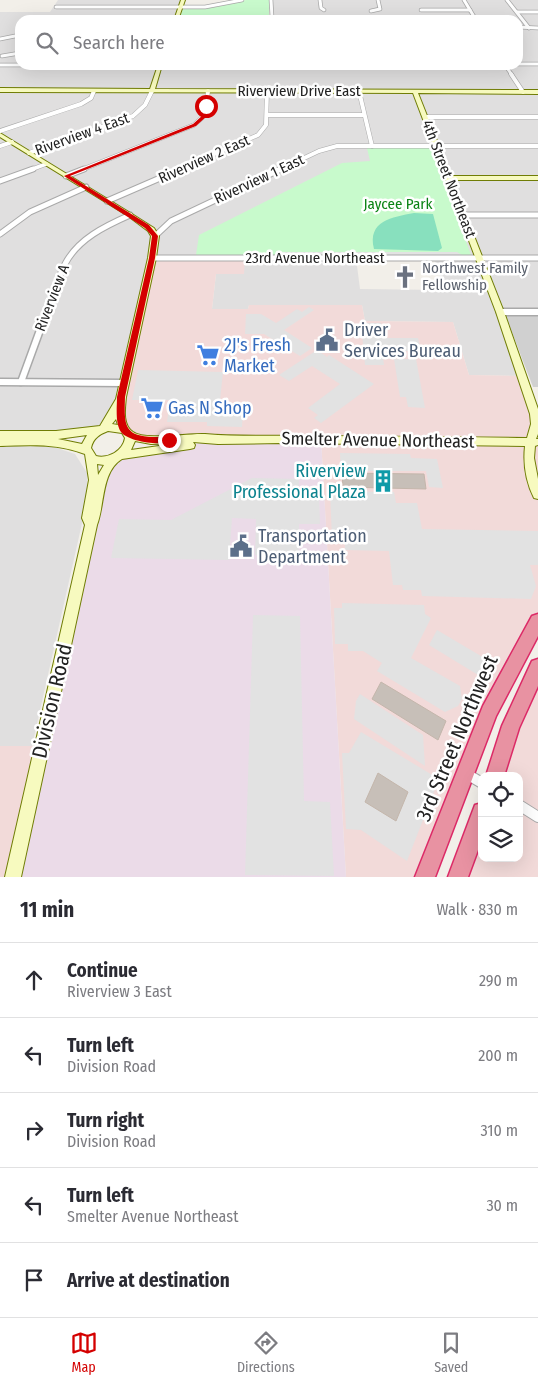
<!DOCTYPE html>
<html lang="en">
<head>
<meta charset="utf-8">
<style>
  :root { --surface:#fff; --page:#f2f2f3; --text:#2b2b33; --muted:#7c7c81; --line:#e1e1e2; --accent:#d40000 }
  body { margin:0; font-family:"Fira Sans Condensed",sans-serif; background:var(--page); color:var(--text) }
  .controls { position:absolute; right:15px; bottom:15px; display:grid; overflow:hidden; border-radius:10px; box-shadow:0 5px 20px #0002 }
  .controls button { width:45px; height:45px; display:grid; place-items:center; padding:0; border:0; border-bottom:1px solid var(--line); background:var(--surface); color:var(--text); font:25px sans-serif }
  .stop { position:absolute; width:15px; height:15px; margin:-11px; border:4px solid #d40000; border-radius:50%; background:#fff }
  .stop.end { background:#d40000; border-color:#fff; box-shadow:0 1px 5px #0008 }
  .list { margin:0; padding:0; list-style:none }
  h2 { display:flex; justify-content:space-between; align-items:center; height:65px; margin:0; padding:0 20px; font-size:21px }
  h2 small { font-size:16px; font-weight:400; color:var(--muted) }
  .list li { display:grid; grid-template-columns:32px 1fr auto; gap:15px; align-items:center; box-sizing:border-box; height:75px; padding:0 20px; border-top:1px solid var(--line) }
  .list b { display:block; font-size:19px; white-space:nowrap }
  .list p { margin:0; font-size:16px; white-space:nowrap; color:var(--muted) }
  .list em { font-size:16px; font-style:normal; color:var(--muted) }
  .icon { flex:none; width:28px; height:28px; fill:none; stroke:currentColor; stroke-width:2; stroke-linecap:round; stroke-linejoin:round }
  .map { position:relative; flex:none; width:538px; height:877px; overflow:hidden }
  .search { position:absolute; background:var(--surface); box-shadow:0 5px 20px #0002; left:15px; right:15px; top:15px; height:55px; display:flex; align-items:center; gap:12px; box-sizing:border-box; padding:0 18px; border-radius:15px; color:var(--muted); font-size:19px }
  .sheet { height:440px; background:var(--surface) }
  nav { display:flex; justify-content:space-around; align-items:center; box-sizing:border-box; height:70px; border-top:1px solid var(--line); background:var(--surface); font-size:14px; color:var(--muted) }
  nav a { display:grid; justify-items:center; gap:2px }
  nav .on { color:var(--accent) }
  .map>svg:first-child { display:block }
  .residential { fill:#e0dfdf; fill-rule:evenodd }
  .commercial { fill:#f2dad9 }
  .industrial { fill:#ebdbe8 }
  .religious { fill:#d0d0d0 }
  .park { fill:#c8facc }
  .pitch { fill:#88e0be }
  .parking { fill:#e2e2e2 }
  .building { fill:#c7bfb8; stroke:#c4b6ab }
  .lines { fill:none; stroke-linecap:round; stroke-linejoin:round }
  .street-far4-casing { stroke:#a9a9a9; stroke-width:4.5 }
  .street-far3-casing { stroke:#a9a9a9; stroke-width:5 }
  .street-far2-casing { stroke:#a9a9a9; stroke-width:7 }
  .street-far1-casing { stroke:#a9a9a9; stroke-width:9 }
  .street-casing { stroke:#a9a9a9; stroke-width:12 }
  .secondary-casing { stroke:#707d05; stroke-width:2 }
  .highway-casing { stroke:#dc2a67; stroke-width:3 }
  .street-far4 { stroke:#fff; stroke-width:3 }
  .street-far3 { stroke:#fff; stroke-width:4 }
  .street-far2 { stroke:#fff; stroke-width:5 }
  .street-far1 { stroke:#fff; stroke-width:6 }
  .street { stroke:#fff; stroke-width:10 }
  .secondary { fill:#f7fabf; fill-rule:evenodd }
  .highway { fill:#e892a2; fill-rule:evenodd }
  .route { fill:#d40000 }
  .labels { text-anchor:middle; stroke-width:5; stroke-linejoin:round; paint-order:stroke }
  .far-street-label { font-size:15px; fill:#222; stroke:#fff }
  .far-park-label { font-size:15px; fill:#0c8416; stroke:#fff }
  .far-worship-label { font-size:15px; fill:#5b616d; stroke:#fff; text-anchor:start }
  .service-label { font-size:18px; fill:#4e5e75; stroke:#fff; text-anchor:start }
  .shop-label { font-size:18px; fill:#366cbe; stroke:#fff; text-anchor:start }
  .street-label { font-size:18px; fill:#222; stroke:#fff }
  .culture-label { font-size:18px; fill:#0d838f; stroke:#fff; text-anchor:end }
  .near-street-label { font-size:21px; fill:#222; stroke:#fff }
</style>
</head>
<body>
<div class="map">
<svg width="538" height="877" viewBox="0 0 538 877">
  <rect width="100%" height="100%" fill="#f2efe9"/>
  <g class="residential">
    <path d="M 58,0 L 183,0 L 177,17 L 261,20 L 20,20 L 20,65 L 518,65 L 518,20 L 279,20 L 272,17 L 271,0 L 538,0 L 538,312 L 500,312 L 522,376 L 469,375 L 453,322 L 365,321 L 362,305 L 249,305 L 248,309 L 212,309 L 216,274 L 153,258 L 121,397 L 104,428 L 0,435 L 0,12 L 50,12 ZM 356,258 L 434,258 L 444,290 L 360,289 Z"/>
    <polygon points="0,446 54,447 75,454 87,473 87,501 32,746 0,746"/>
  </g>
  <g class="commercial">
    <polygon points="152,258 245,258 244,274 216,274 212,309 248,309 249,305 362,305 365,321 453,322 469,375 522,376 535,414 530,442 538,442 538,621 516,659 425,877 346,877 321,439 129,436 120,416"/>
    <polygon points="538,669 538,877 458,877 482,812 482,858 519,858 519,776 495,776"/>
    <polygon points="0,746 42,746 13,877 0,877"/>
  </g>
  <polygon class="industrial" points="321,439 346,877 13,877 91,525 113,459 218,440"/>
  <polygon class="religious" points="505,314 538,314 538,387 533,387"/>
  <g class="park">
    <polygon points="246,0 269,0 269,16 279,20 180,17 183,8 215,7"/>
    <polygon points="367,148 429,148 433,150 471,255 196,255 199,235 342,163 370,161"/>
  </g>
  <path class="pitch" d="M 414,213 L 433,214 L 442,248 L 438,251 L 374,249 C 367,221 392,217 414,213 Z"/>
  <g class="parking">
    <polygon points="278,252 457,252 462,255 278,255"/>
    <polygon points="309,307 314,310 284,330 312,348 300,356 264,334 245,334 246,314 261,314 276,323 297,309 302,312"/>
    <polygon points="361,323 381,323 383,338 418,338 421,351 382,351 384,365 365,365"/>
    <polygon points="317,350 327,357 329,355 374,384 321,423 314,418 318,415 308,408 340,384 312,366 289,381 279,375"/>
    <polygon points="394,359 416,359 425,408 408,407 406,397 400,397"/>
    <polygon points="138,370 223,372 219,410 243,411 242,427 207,426 207,422 167,422 170,400 132,400"/>
    <polygon points="340,453 410,454 411,458 437,459 443,488 429,487 426,471 341,471"/>
    <polygon points="252,478 299,479 299,494 319,495 320,524 299,524 299,555 255,555 256,519 232,518 229,560 111,558 119,519 171,520"/>
    <polygon points="330,491 394,492 396,503 417,503 422,529 538,531 538,565 530,565 536,586 531,599 422,596 421,590 403,590 402,585 393,585 389,551 345,550 345,539 332,538"/>
    <polygon points="342,603 424,605 425,614 431,618 411,658 460,686 462,699 458,706 445,712 377,671 382,663 363,651 348,651 348,644 335,644 334,608 342,608"/>
    <polygon points="253,615 300,616 304,801 330,802 334,876 245,875"/>
    <polygon points="437,630 491,662 483,678 429,645"/>
    <polygon points="360,694 423,735 425,766 354,719 356,701"/>
    <polygon points="361,732 439,779 407,861 361,830 346,829 342,753 349,753"/>
  </g>
  <g class="building">
    <polygon points="342,473 424,474 426,489 343,487"/>
    <polygon points="381,682 446,721 438,740 372,699"/>
    <polygon points="378,773 408,792 396,821 365,802"/>
  </g>
  <g class="lines">
    <defs>
      <g id="street-far4">
        <polyline points="271,0 272,17 289,20"/>
        <polyline points="320,0 321,8 324,10"/>
        <polyline points="464,0 476,20"/>
        <polyline points="507,0 529,28"/>
        <polyline points="56,7 205,7 242,0"/>
        <polyline points="421,10 470,10"/>
        <polyline points="371,11 380,9 378,0"/>
        <polyline points="517,12 538,12"/>
        <polyline points="518,27 538,28"/>
        <polyline points="0,39 20,35"/>
        <polyline points="2,56 20,53"/>
        <polyline points="518,64 538,64"/>
        <polyline points="0,65 194,65"/>
        <polyline points="505,65 512,75"/>
      </g>
      <g id="street-far3">
        <polyline points="511,74 523,92"/>
        <polyline points="359,91 372,146"/>
        <polyline points="267,115 364,115"/>
        <polyline points="425,117 538,117"/>
        <polyline points="0,131 81,104 91,98 94,91"/>
        <polyline points="0,146 12,142"/>
        <polyline points="29,153 133,116 145,105 152,91"/>
        <polyline points="30,170 46,164"/>
        <polyline points="81,170 194,125 205,115 208,91"/>
        <polyline points="178,170 258,135 266,125 267,91"/>
        <polyline points="279,170 319,151 337,146 538,146"/>
      </g>
      <g id="street-far2">
        <polyline points="66,176 84,169"/>
        <polyline points="0,181 33,169"/>
        <polyline points="107,201 181,169"/>
        <polyline points="462,215 538,215"/>
        <polyline points="0,234 30,212 86,187"/>
        <polyline points="155,236 171,221 281,169"/>
        <polyline points="152,258 538,258"/>
        <path d="M 55,290 C 58,282 60,272 65,264 C 78,239 105,226 130,215"/>
      </g>
      <g id="street-far1">
        <polyline points="500,312 538,312"/>
        <polyline points="0,382 124,383"/>
        <polyline points="21,382 55,289"/>
      </g>
      <g id="street">
        <polyline points="465,773 482,783"/>
        <polyline points="519,805 538,817"/>
      </g>
      <g id="secondary">
        <polygon points="181,0 185,0 178,20 174,20"/>
        <path d="M 158,65 L 162,65 L 155,89 L 538,90 L 538,94 L 418,93 L 451,176 L 538,176 L 538,180 L 452,180 L 504,312 L 538,409 L 538,434 L 536,439 L 538,439 L 538,445 L 535,446 L 534,458 L 538,479 L 538,499 L 534,498 C 526,482 523,464 525,446 L 280,443 L 218,444 L 193,442 L 195,445 L 194,448 L 190,449 L 122,459 C 101,472 105,504 97,525 L 21,877 L 5,877 L 85,525 L 82,518 L 89,480 L 85,454 C 57,443 29,445 0,446 L 0,431 L 56,431 L 100,426 L 116,399 L 148,258 L 151,236 L 148,231 L 128,216 L 0,137 L 0,133 L 132,214 L 154,228 L 159,236 L 156,258 L 126,397 C 125,408 122,425 133,432 C 146,441 188,433 205,434 C 240,437 275,435 311,436 C 383,436 455,437 527,438 L 531,424 L 530,414 L 496,312 L 413,93 L 0,92 L 0,88 L 150,89 ZM 116,419 L 118,425 L 112,424 ZM 108,431 L 122,433 L 125,438 C 123,451 108,459 96,456 L 91,448 C 93,438 100,434 108,431 ZM 87,435 L 82,444 L 58,439 ZM 135,441 L 151,444 L 180,443 L 131,450 ZM 97,464 L 104,465 L 98,475 Z"/>
      </g>
      <g id="highway">
        <polygon points="538,614 538,636 496,716 435,877 415,877 483,706 532,616"/>
        <polygon points="538,659 538,686 519,728 504,776 486,776 502,726 532,661"/>
        <polygon points="482,803 482,839 468,877 448,877 475,805"/>
      </g>
    </defs>
    <use href="#street-far4" class="street-far4-casing"/>
    <use href="#street-far3" class="street-far3-casing"/>
    <use href="#street-far2" class="street-far2-casing"/>
    <use href="#street-far1" class="street-far1-casing"/>
    <use href="#street" class="street-casing"/>
    <use href="#secondary" class="secondary-casing"/>
    <use href="#highway" class="highway-casing"/>
    <use href="#street-far4" class="street-far4"/>
    <use href="#street-far3" class="street-far3"/>
    <use href="#street-far2" class="street-far2"/>
    <use href="#street-far1" class="street-far1"/>
    <use href="#street" class="street"/>
    <use href="#secondary" class="secondary"/>
    <use href="#highway" class="highway"/>
  </g>
  <path class="route" d="M 205,105 L 209,106 L 207,116 L 196,126 L 70,176 L 149,225 L 158,236 L 155,258 L 125,397 C 124,427 124,437 158,437 C 164,437 169,436 173,440 C 165,447 128,442 121,432 C 115,423 117,408 117,397 L 149,258 L 152,236 L 145,228 L 64,176 L 193,124 L 203,115 Z"/>
  <defs>
    <symbol id="church-bare" viewBox="-9 -9 18 18"><path d="M-1.2-6h2.4v3.5h3.3v2.4h-3.3V6h-2.4V-.1h-3.3v-2.4h3.3Z" fill="#6b7280" stroke="#fff" stroke-width="2.5" paint-order="stroke"/></symbol>
    <symbol id="civic-bare" viewBox="-9 -9 18 18"><path d="M-.6-6.5H3V-4.5H.6V-3L4-1V1h2V6H-6V1h2V-1L-.6-3ZM-1.2 2.5V6h2.4V2.5Z" fill="#5c6f8a" stroke="#fff" stroke-width="2.5" paint-order="stroke"/></symbol>
    <symbol id="supermarket-bare" viewBox="-9 -9 18 18"><path d="M-6-5.5h2.5l.6 2H6L4.5 2H-2.5L-4.4-4H-6ZM-1.5 3.2a1.3 1.3 0 1 0 .1 0ZM3 3.2a1.3 1.3 0 1 0 .1 0Z" fill="#3f7fe0" stroke="#fff" stroke-width="2.5" paint-order="stroke"/></symbol>
    <symbol id="building-bare" viewBox="-9 -9 18 18"><path d="M-4-6H4V6H1V3H-1V6H-4ZM-2.5-4.3h1.7v1.8h-1.7ZM.8-4.3h1.7v1.8H.8ZM-2.5-1h1.7V.8h-1.7ZM.8-1h1.7V.8H.8Z" fill="#0f9aa8" stroke="#fff" stroke-width="2.5" paint-order="stroke"/></symbol>
  </defs>
  <g fill-rule="evenodd">
    <use href="#church-bare" x="389" y="261" width="32" height="32"/>
    <use href="#civic-bare" x="311" y="324" width="32" height="32"/>
    <use href="#supermarket-bare" x="192" y="339" width="32" height="32"/>
    <use href="#supermarket-bare" x="136" y="392" width="32" height="32"/>
    <use href="#building-bare" x="367" y="465" width="32" height="32"/>
    <use href="#civic-bare" x="225" y="530" width="32" height="32"/>
  </g>
  <g class="labels">
    <g class="far-street-label">
      <text x="299" y="96">Riverview Drive East</text>
      <text transform="translate(82 134) rotate(-20)" y="5">Riverview 4 East</text>
      <text transform="translate(204 159) rotate(-24)" y="5">Riverview 2 East</text>
      <text transform="translate(259 179) rotate(-25)" y="5">Riverview 1 East</text>
      <text transform="translate(449 179) rotate(69)" y="5">4th Street Northeast</text>
      <text x="315" y="263">23rd Avenue Northeast</text>
      <text transform="translate(52 298) rotate(-69)" y="5">Riverview A</text>
    </g>
    <g class="far-park-label">
      <text x="398" y="209">Jaycee Park</text>
    </g>
    <g class="far-worship-label">
      <text x="422" y="273">Northwest Family<tspan x="422" dy="17">Fellowship</tspan></text>
    </g>
    <g class="service-label">
      <text x="344" y="336">Driver<tspan x="344" dy="21">Services Bureau</tspan></text>
      <text x="258" y="542">Transportation<tspan x="258" dy="21">Department</tspan></text>
    </g>
    <g class="shop-label">
      <text x="224" y="351">2J's Fresh<tspan x="224" dy="21">Market</tspan></text>
      <text x="168" y="414">Gas N Shop</text>
    </g>
    <g class="street-label">
      <text transform="translate(378 440) rotate(1)" y="6">Smelter Avenue Northeast</text>
    </g>
    <g class="culture-label">
      <text x="366" y="477">Riverview<tspan x="366" dy="21">Professional Plaza</tspan></text>
    </g>
    <g class="near-street-label">
      <text transform="translate(52 701) rotate(-77)" y="7">Division Road</text>
      <text transform="translate(457 738) rotate(-67)" y="7">3rd Street Northwest</text>
    </g>
  </g>
</svg>
<div class="controls">
<button><svg class="icon" aria-label="locate" viewBox="0 0 24 24"><circle cx="12" cy="12" r="6"/><path d="M12 2v4M12 18v4M2 12h4M18 12h4"/></svg></button>
<button><svg class="icon" aria-label="layers" viewBox="0 0 24 24"><path d="M12 4l9 5-9 5-9-5zM3 14l9 5 9-5"/></svg></button>
</div>
<div class="stop" style="left:206px;top:106px"></div>
<div class="stop end" style="left:169px;top:440px"></div>
<div class="search"><svg class="icon" aria-label="search" viewBox="0 0 24 24"><circle cx="10" cy="10" r="6"/><path d="M15 15l6 6"/></svg>Search here</div>
</div>
<section class="sheet">
<h2>11 min<small>Walk · 830 m</small></h2>
<ul class="list">
<li><svg class="icon" aria-label="ahead" viewBox="0 0 24 24"><path d="M12 20V5M6 11l6-6 6 6"/></svg><div><b>Continue</b><p>Riverview 3 East</p></div><em>290 m</em></li>
<li><svg class="icon" aria-label="left" viewBox="0 0 24 24"><path d="M17 20v-9H6M10 6l-5 5 5 5"/></svg><div><b>Turn left</b><p>Division Road</p></div><em>200 m</em></li>
<li><svg class="icon" aria-label="right" viewBox="0 0 24 24"><path d="M7 20v-9h11M14 6l5 5-5 5"/></svg><div><b>Turn right</b><p>Division Road</p></div><em>310 m</em></li>
<li><svg class="icon" aria-label="left" viewBox="0 0 24 24"><path d="M17 20v-9H6M10 6l-5 5 5 5"/></svg><div><b>Turn left</b><p>Smelter Avenue Northeast</p></div><em>30 m</em></li>
<li><svg class="icon" aria-label="arrive" viewBox="0 0 24 24"><path d="M6 21V4h12l-3 4 3 4H6"/></svg><div><b>Arrive at destination</b></div></li>
</ul>
</section>
<nav>
<a class="on"><svg class="icon" aria-label="map" viewBox="0 0 24 24"><path d="M3 6l6-2 6 2 6-2v14l-6 2-6-2-6 2zM9 4v14M15 6v14"/></svg>Map</a>
<a><svg class="icon" aria-label="directions" viewBox="0 0 24 24"><path d="M12 3l9 9-9 9-9-9zM9 14v-3h6M13 9l2 2-2 2"/></svg>Directions</a>
<a><svg class="icon" aria-label="saved" viewBox="0 0 24 24"><path d="M7 4h10v16l-5-4-5 4z"/></svg>Saved</a>
</nav>
</body>
</html>
